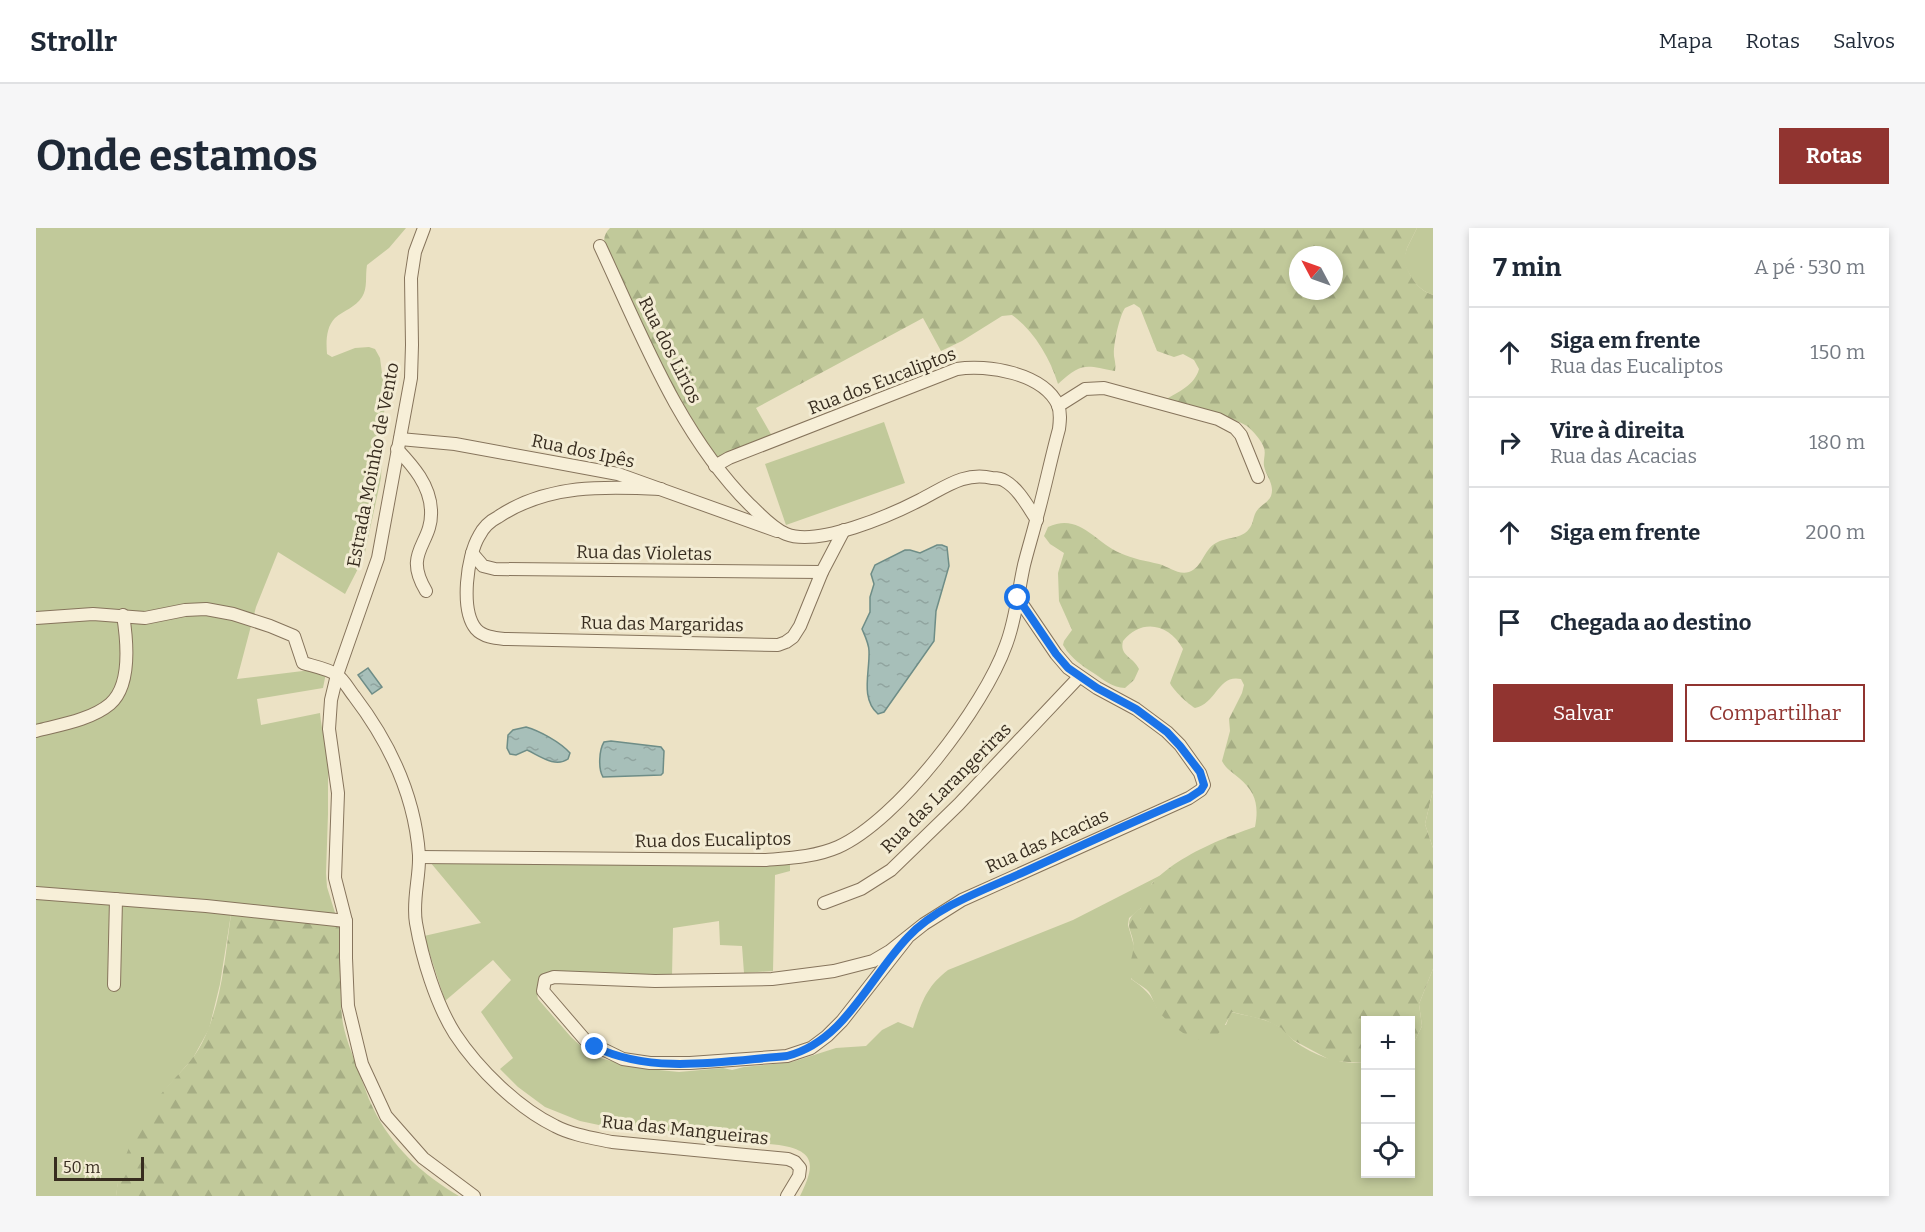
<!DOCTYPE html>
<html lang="pt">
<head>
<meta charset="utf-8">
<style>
  :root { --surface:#fff; --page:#f6f6f7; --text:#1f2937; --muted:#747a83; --line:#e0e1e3; --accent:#913430 }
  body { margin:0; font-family:Bitter,serif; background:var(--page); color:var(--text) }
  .controls { position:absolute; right:18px; bottom:18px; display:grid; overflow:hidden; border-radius:0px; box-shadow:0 3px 9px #0003 }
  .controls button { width:54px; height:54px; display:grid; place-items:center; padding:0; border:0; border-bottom:2px solid var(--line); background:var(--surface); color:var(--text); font:30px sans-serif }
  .compass { position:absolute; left:1253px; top:18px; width:54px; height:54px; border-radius:50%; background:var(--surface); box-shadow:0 3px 9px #0003; rotate:311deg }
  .scale { position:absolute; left:18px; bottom:15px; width:90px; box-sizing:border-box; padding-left:6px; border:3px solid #372c1f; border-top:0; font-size:16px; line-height:21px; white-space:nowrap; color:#372c1f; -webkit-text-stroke:4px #f3ecd4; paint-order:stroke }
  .stop { position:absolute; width:18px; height:18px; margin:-14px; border:4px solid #1a73e8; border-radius:50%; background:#fff }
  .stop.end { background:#1a73e8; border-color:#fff; box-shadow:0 2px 6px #0008 }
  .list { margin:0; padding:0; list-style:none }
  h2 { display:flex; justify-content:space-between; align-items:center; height:78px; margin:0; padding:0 24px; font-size:26px }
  h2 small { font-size:20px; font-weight:400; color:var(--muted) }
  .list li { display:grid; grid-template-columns:39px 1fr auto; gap:18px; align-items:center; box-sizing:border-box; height:90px; padding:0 24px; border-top:2px solid var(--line) }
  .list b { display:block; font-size:22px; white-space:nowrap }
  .list p { margin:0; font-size:20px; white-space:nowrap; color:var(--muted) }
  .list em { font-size:20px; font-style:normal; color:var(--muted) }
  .actions { display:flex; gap:12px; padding:18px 24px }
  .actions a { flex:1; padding:14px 0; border:2px solid var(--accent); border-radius:0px; text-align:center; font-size:21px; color:var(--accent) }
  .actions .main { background:var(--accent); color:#fff }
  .icon { flex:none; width:33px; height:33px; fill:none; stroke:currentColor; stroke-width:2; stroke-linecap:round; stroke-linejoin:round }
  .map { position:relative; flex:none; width:1397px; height:968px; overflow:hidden; border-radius:0px }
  header { display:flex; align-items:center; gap:36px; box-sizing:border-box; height:84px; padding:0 30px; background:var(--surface); border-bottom:2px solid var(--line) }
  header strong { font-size:28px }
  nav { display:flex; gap:33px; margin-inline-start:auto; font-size:21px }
  .intro { display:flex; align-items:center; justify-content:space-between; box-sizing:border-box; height:144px; padding:0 36px }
  h1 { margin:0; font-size:42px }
  .button { padding:15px 27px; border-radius:0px; background:var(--accent); color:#fff; font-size:21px; font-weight:700 }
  main { display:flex; gap:36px; padding:0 36px }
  aside { flex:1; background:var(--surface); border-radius:0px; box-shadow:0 3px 9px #0003 }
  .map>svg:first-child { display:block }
  .green { fill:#c1c99a }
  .forest { fill:url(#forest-firs); fill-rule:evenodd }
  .water { fill:url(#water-ripples); stroke:#6e8d87; stroke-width:1.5 }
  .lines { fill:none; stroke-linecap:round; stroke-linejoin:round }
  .minor-casing { stroke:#86745c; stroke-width:14 }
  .minor { stroke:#f7efd8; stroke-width:12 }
  .route { stroke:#1a73e8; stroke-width:8 }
  .labels { text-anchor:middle; stroke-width:6; stroke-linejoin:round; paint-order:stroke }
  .street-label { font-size:18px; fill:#372c1f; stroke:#f3ecd4 }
</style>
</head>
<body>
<header>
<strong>Strollr</strong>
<nav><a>Mapa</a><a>Rotas</a><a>Salvos</a></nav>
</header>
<div class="intro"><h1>Onde estamos</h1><a class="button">Rotas</a></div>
<main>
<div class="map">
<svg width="1397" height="968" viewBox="0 0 1397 968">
  <defs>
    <pattern id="forest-firs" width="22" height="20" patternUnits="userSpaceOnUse" patternTransform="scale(1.5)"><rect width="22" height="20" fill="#c1c99a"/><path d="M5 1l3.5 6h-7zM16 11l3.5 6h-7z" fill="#a6ad84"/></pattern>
    <pattern id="water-ripples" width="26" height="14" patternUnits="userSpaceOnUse" patternTransform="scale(1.5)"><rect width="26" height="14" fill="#a7bfb9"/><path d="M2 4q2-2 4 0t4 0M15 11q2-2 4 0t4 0" fill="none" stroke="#90a49f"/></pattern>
  </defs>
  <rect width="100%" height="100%" fill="#ece2c5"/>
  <g class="green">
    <path d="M 0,0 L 370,0 L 353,20 L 331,37 C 329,48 332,60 326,69 C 319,80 308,82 299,90 C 290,99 290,114 291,126 L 296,129 L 319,120 L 333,119 L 339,121 L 344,130 L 349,168 L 345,250 L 328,329 L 309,366 L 242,324 L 220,379 L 201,451 L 291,440 L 287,460 L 221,471 L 225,497 L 284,485 C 286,509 295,528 292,552 L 292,586 L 290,645 L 291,659 L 300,688 L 195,686 L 184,756 L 173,801 L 157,830 L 128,863 L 82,955 L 80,968 L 0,968 Z"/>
    <path d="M 1381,0 L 1397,0 L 1397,67 C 1380,61 1374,48 1367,33 L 1371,20 Z"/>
    <polygon points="848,194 869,255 750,297 729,236"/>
    <polygon points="1397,562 1397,620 1389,596"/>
    <path d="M 394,634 L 754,634 L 754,643 L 739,647 L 737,743 L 708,745 L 706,718 L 684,717 L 683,693 L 637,700 L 636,748 L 519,743 L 511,744 C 502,751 499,761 502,771 L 535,809 L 548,821 L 564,830 L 603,840 L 643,844 L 687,840 L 696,842 L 708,839 L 756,834 L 800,820 L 830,818 L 846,802 L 862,794 L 877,800 C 886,774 890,759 912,742 L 1037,692 L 1129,645 L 1116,655 L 1105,680 L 1093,690 L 1092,697 L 1098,718 L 1095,751 C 1108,760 1115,766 1121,780 L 1190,797 L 1195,784 C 1211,788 1231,790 1245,800 C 1250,803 1254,809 1258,813 C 1280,829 1303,836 1329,835 L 1330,946 L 1374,946 L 1375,821 L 1386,798 L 1383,776 L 1397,741 L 1397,968 L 764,968 C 778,939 782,923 743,917 L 577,900 L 544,893 L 509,879 L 482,859 L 464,841 L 477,830 L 445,784 L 475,752 L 457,732 L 409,773 L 388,708 L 445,695 Z"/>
  </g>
  <g class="forest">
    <path d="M 574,0 L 1381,0 L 1371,20 L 1368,33 C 1374,48 1380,61 1397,67 L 1397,562 L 1389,596 L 1397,620 L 1397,741 L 1383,776 L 1386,798 L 1375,821 L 1374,792 L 1330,792 L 1329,835 L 1296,833 L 1257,812 L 1245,800 L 1229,792 L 1196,784 C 1191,793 1184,809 1172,812 C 1155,815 1130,794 1121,781 C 1118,776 1117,770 1113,764 C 1107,757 1097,755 1092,746 C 1092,738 1096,731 1097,723 C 1101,704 1081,696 1105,680 C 1108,640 1186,610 1219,599 C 1223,578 1220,564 1203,550 C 1196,544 1190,541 1186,533 L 1194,503 L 1193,491 L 1206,465 L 1208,457 L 1205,451 C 1182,446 1181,475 1159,480 C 1152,476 1137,462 1134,455 L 1147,421 C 1133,396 1106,390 1087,413 C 1083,428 1098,429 1103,441 L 1098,452 L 1089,460 C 1076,459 1069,453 1059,446 C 1045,437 1036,431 1027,417 L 1028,413 L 1036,402 L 1023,373 L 1022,345 L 1028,325 L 1014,316 L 1008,308 L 1012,299 C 1043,284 1059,314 1084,325 C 1097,331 1110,333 1123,336 C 1133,339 1142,347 1153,344 C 1166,340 1168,321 1180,315 C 1190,309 1206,311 1213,301 C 1217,297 1217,289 1220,284 C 1223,278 1232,275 1235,268 C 1239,257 1230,248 1228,238 C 1227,232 1230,226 1228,220 C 1226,213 1217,203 1211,198 C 1196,188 1149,178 1129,172 C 1142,164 1159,157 1163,141 L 1158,132 L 1147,126 L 1138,129 L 1121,123 L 1104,80 L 1098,76 L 1089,80 C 1083,89 1077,118 1078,128 C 1079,134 1080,137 1079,143 C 1049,137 1046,134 1022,156 C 1014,130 998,103 976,87 L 966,88 L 926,113 L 905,123 L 887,90 L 720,180 L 736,208 L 680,231 L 625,138 L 569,17 C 567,10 569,5 574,0 ZM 1262,27 L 1298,27 L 1298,63 L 1262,63 Z"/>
    <path d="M 195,686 L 306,697 C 306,727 303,759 306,789 C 308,807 316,825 322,842 C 327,854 331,868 337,880 C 355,918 387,947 423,968 L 80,968 C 84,929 105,891 129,861 C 142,846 157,833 166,815 C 186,775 189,729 195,686 Z"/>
  </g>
  <g class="water">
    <path d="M 901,317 L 906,317 L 911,319 L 913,338 L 900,383 L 898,413 L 848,484 L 842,486 C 824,470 834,444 833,423 C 833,416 829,408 826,401 L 834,384 L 834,369 L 838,356 L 835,346 L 839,337 L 869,322 L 874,322 L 884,325 Z"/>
    <polygon points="332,440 346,459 336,466 322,447"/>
    <path d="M 490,499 C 504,503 524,514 534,525 L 532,531 C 519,540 504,528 491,522 L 480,527 L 474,526 L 471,520 L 472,507 L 477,502 Z"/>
    <path d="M 575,513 L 625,519 L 628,523 L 627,545 L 625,547 L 567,549 C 562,541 563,522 568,514 Z"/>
  </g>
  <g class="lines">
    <defs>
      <g id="minor">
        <polyline points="388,0 379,24 375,50 376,117 375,150 342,330 301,447 295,472 293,501 302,565 299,650 310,693 310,730 312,778 326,836 350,888 387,930 438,968"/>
        <path d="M 564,18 C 606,108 643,206 714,277 C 725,287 736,300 750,306 C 782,319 855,287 884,272 C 908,260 929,243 956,250 C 960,250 966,251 969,253 C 983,261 992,279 1001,292"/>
        <polyline points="1022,178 1049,161 1068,160 1182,191 1199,200 1205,207 1222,249"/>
        <polyline points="364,211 419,216 582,246 741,303"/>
        <path d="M 361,221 C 377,238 394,257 395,282 C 397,317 366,323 390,363"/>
        <path d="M 625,261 C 569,258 511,256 462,289 C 454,293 447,300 443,308 C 431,328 424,382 440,401 C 447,409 459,410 469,411 L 742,417 L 750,414 L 757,409 L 764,398 L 786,344 L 808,302"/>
        <polyline points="436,325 447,338 459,341 786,344"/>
        <path d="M 0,390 L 57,386 L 109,390 L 149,382 L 170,381 L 197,386 L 234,398 L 258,408 L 267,435 C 277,438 293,441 301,447 C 308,452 313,462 318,468 C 353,514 379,569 383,627 C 384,649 376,672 380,695 C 386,730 400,776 419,806 C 442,841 482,880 519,898 C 536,907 557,910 576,914 L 752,931 L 759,934 L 764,940 L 763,948 L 751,968"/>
        <path d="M 0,503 C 23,497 55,492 74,476 C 96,457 91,412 87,387"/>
        <path d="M 383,629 L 730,632 C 754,630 779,629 802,619 C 862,592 948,479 970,417 C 980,391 982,364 988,337 C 992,321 997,305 1001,289 C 1009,260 1015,230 1023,201 C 1024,193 1025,185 1022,177 C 1007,145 951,136 921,141 L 693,230 L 679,238"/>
        <polyline points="0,665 170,678 310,693"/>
        <polyline points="788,675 825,661 855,642 923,576 1043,449"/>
        <polyline points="872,709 806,793 791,808 775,820 751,828 654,835 614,835 587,831 550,813 507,763 509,752 518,749 619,753 736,751 798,743 837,733 854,723 888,696 926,672 1153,570 1165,562 1168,557 1164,545 1144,517 1131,504 1100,481 1061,460 1032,440 1020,426 982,370"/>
        <polyline points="78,757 80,671"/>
      </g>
    </defs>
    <use href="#minor" class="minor-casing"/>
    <use href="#minor" class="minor"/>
  </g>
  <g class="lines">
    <path class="route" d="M 559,819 C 617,847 688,833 751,828 C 809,813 833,750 872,709 C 902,677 951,661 990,643 C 1044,618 1098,593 1153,570 L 1165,562 L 1168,557 L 1164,544 L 1144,518 L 1131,504 L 1100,481 L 1061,460 L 1032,440 L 1020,426 L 982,370"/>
  </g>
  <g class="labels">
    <g class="street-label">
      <text transform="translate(634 122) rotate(63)" y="6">Rua dos Lirios</text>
      <text transform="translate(846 153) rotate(-21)" y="6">Rua dos Eucaliptos</text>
      <text transform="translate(547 223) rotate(12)" y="6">Rua dos Ipês</text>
      <text transform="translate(337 237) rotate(-79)" y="6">Estrada Moinho de Vento</text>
      <text transform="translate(608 325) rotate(1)" y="6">Rua das Violetas</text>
      <text transform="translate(626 396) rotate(1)" y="6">Rua das Margaridas</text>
      <text transform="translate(910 560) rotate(-45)" y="6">Rua das Larangeriras</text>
      <text transform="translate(677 612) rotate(-1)" y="6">Rua dos Eucaliptos</text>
      <text transform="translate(1011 613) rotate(-24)" y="6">Rua das Acacias</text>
      <text transform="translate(649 902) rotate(6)" y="6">Rua das Mangueiras</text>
    </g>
  </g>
</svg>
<div class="controls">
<button>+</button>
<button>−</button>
<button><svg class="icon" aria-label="locate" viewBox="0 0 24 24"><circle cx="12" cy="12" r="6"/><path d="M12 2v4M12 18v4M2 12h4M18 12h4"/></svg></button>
</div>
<svg class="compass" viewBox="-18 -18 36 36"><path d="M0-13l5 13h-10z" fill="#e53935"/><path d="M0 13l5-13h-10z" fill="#747a83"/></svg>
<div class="scale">50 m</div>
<div class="stop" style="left:982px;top:370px"></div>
<div class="stop end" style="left:559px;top:819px"></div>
</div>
<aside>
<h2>7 min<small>A pé · 530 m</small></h2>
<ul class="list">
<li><svg class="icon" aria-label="ahead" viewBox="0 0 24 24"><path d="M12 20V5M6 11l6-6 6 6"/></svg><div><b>Siga em frente</b><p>Rua das Eucaliptos</p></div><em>150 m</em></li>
<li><svg class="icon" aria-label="right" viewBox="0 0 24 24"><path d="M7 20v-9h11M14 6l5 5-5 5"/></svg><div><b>Vire à direita</b><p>Rua das Acacias</p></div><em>180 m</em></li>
<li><svg class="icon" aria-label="ahead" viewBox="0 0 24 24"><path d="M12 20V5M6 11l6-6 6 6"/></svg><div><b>Siga em frente</b></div><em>200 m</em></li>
<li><svg class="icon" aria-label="arrive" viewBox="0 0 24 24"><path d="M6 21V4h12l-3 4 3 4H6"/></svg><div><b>Chegada ao destino</b></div></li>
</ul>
<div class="actions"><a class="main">Salvar</a><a>Compartilhar</a></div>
</aside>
</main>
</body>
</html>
